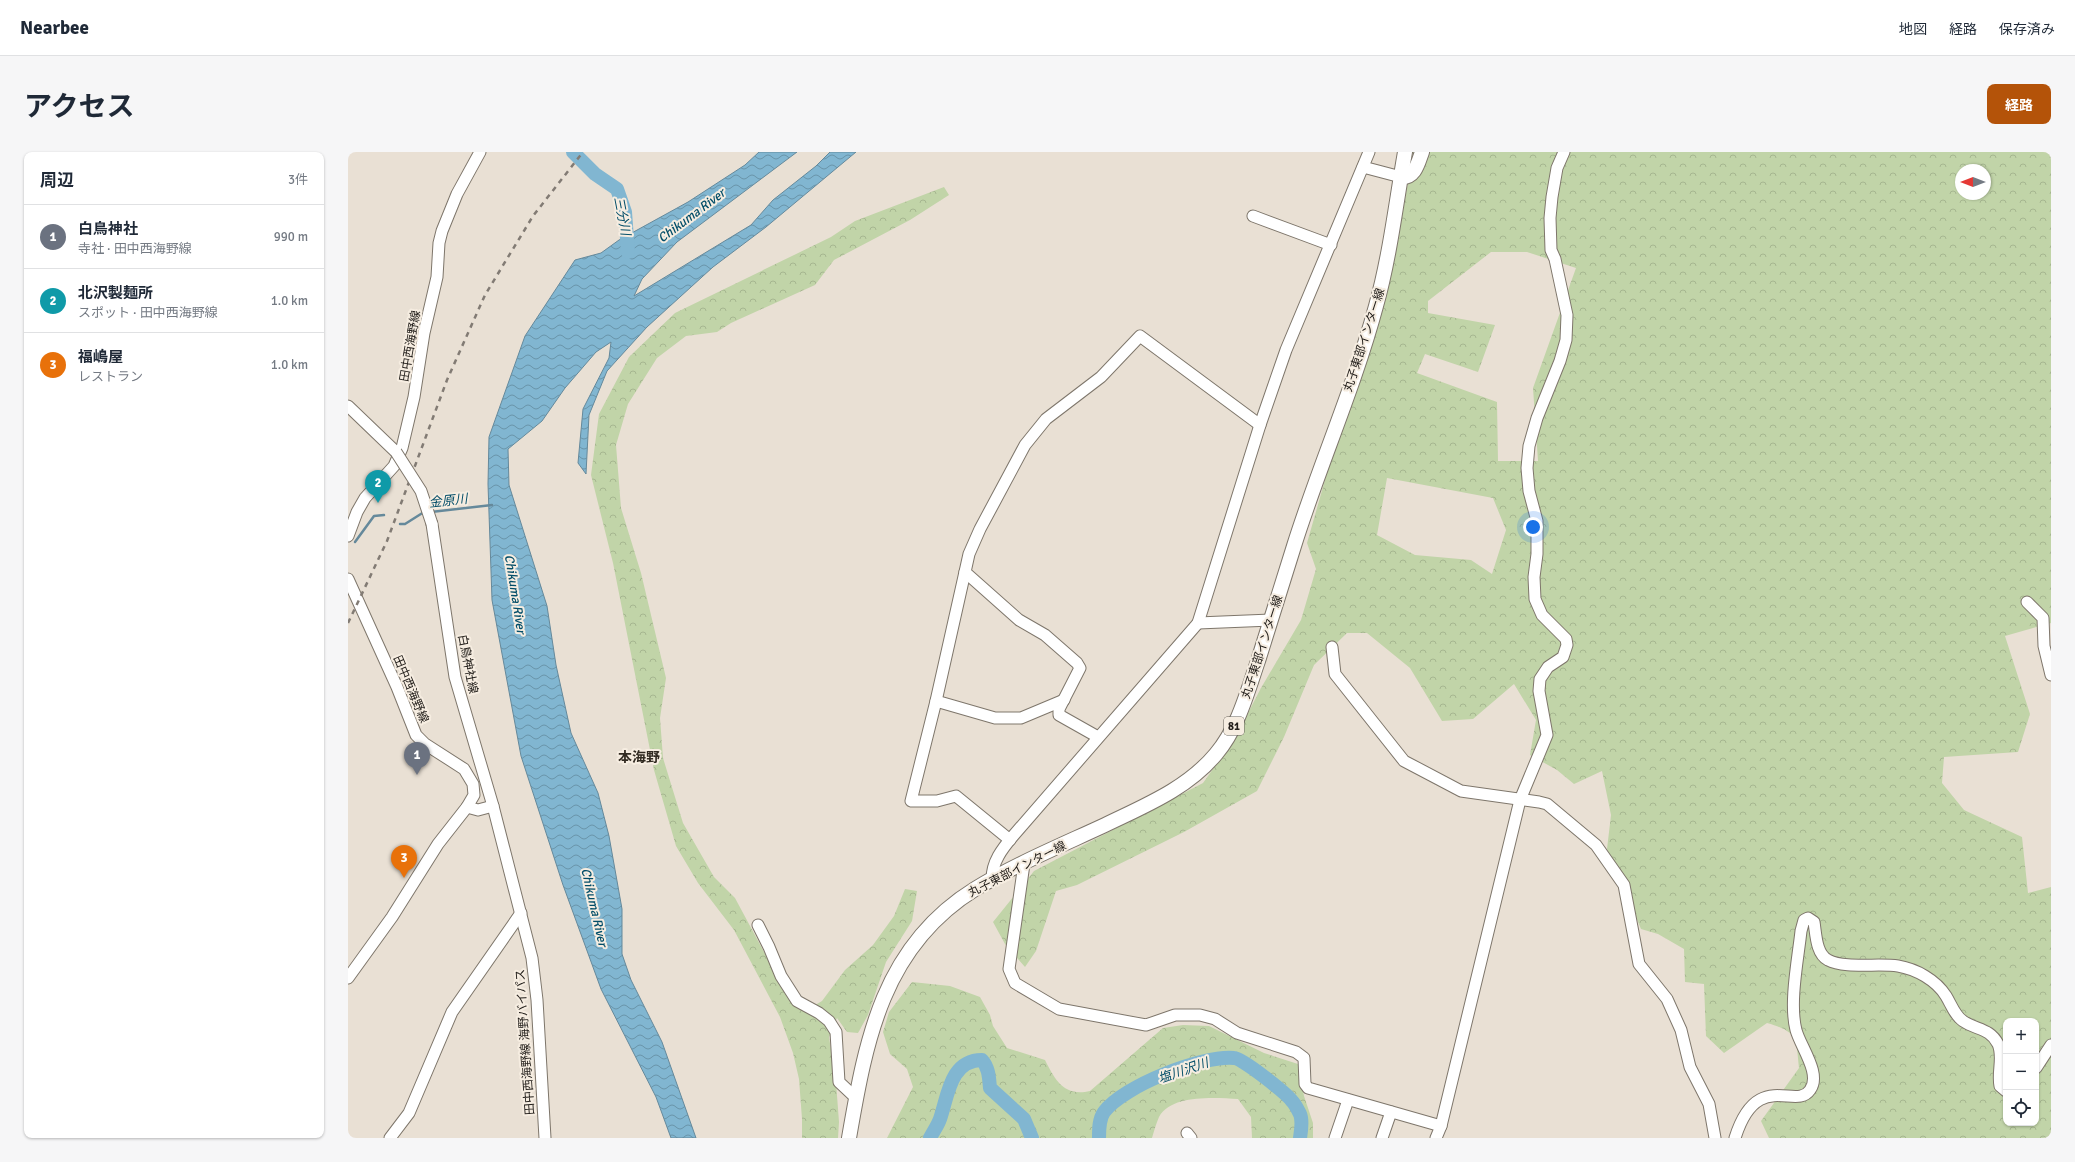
<!DOCTYPE html>
<html lang="ja">
<head>
<meta charset="utf-8">
<style>
  :root { --surface:#fff; --page:#f6f6f7; --text:#1f2937; --muted:#747a83; --line:#e0e1e3; --accent:#b45309 }
  body { margin:0; font-family:Signika,"Noto Sans JP",sans-serif; background:var(--page); color:var(--text) }
  .controls { position:absolute; right:12px; bottom:12px; display:grid; overflow:hidden; border-radius:8px; box-shadow:0 1px 3px #0004 }
  .controls button { width:36px; height:36px; display:grid; place-items:center; padding:0; border:0; border-bottom:1px solid var(--line); background:var(--surface); color:var(--text); font:20px sans-serif }
  .compass { position:absolute; left:1607px; top:12px; width:36px; height:36px; border-radius:50%; background:var(--surface); box-shadow:0 1px 3px #0004; rotate:270deg }
  .you { position:absolute; left:1185px; top:375px; width:14px; height:14px; margin:-10px; border:3px solid #fff; border-radius:50%; background:#1a73e8; box-shadow:0 0 0 6px #1a73e833 }
  .badge { display:grid; place-items:center; width:26px; height:26px; border-radius:50%; background:var(--accent); color:#fff; font-size:13px; font-weight:700 }
  .pin { position:absolute; translate:-50% -33px; filter:drop-shadow(0 1px 2px #0008) }
  .pin::after { content:''; position:absolute; top:21px; width:14px; height:12px; background:inherit; clip-path:polygon(0 0,100% 0,50% 100%) }
  .list { margin:0; padding:0; list-style:none }
  h2 { display:flex; justify-content:space-between; align-items:center; height:52px; margin:0; padding:0 16px; font-size:17px }
  h2 small { font-size:13px; font-weight:400; color:var(--muted) }
  .list li { display:grid; grid-template-columns:26px 1fr auto; gap:12px; align-items:center; box-sizing:border-box; height:64px; padding:0 16px; border-top:1px solid var(--line) }
  .list b { display:block; font-size:15px; white-space:nowrap }
  .list p { margin:0; font-size:13px; white-space:nowrap; color:var(--muted) }
  .list em { font-size:13px; font-style:normal; color:var(--muted) }
  .icon { flex:none; width:22px; height:22px; fill:none; stroke:currentColor; stroke-width:2; stroke-linecap:round; stroke-linejoin:round }
  .map { position:relative; flex:none; width:1703px; height:986px; overflow:hidden; border-radius:8px }
  header { display:flex; align-items:center; gap:24px; box-sizing:border-box; height:56px; padding:0 20px; background:var(--surface); border-bottom:1px solid var(--line) }
  header strong { font-size:19px }
  nav { display:flex; gap:22px; margin-inline-start:auto; font-size:14px }
  .intro { display:flex; align-items:center; justify-content:space-between; box-sizing:border-box; height:96px; padding:0 24px }
  h1 { margin:0; font-size:28px }
  .button { padding:10px 18px; border-radius:8px; background:var(--accent); color:#fff; font-size:14px; font-weight:700 }
  main { display:flex; gap:24px; padding:0 24px }
  aside { flex:1; background:var(--surface); border-radius:8px; box-shadow:0 1px 3px #0004 }
  .map>svg:first-child { display:block }
  .forest { fill:url(#forest-crowns); fill-rule:evenodd }
  .water { fill:url(#water-waves); stroke:#65899b }
  .lines { fill:none; stroke-linecap:round; stroke-linejoin:round }
  .stream { stroke:#65899b; stroke-width:2.5 }
  .river { stroke:#81b6d1; stroke-width:14 }
  .minor-casing { stroke:#7e766b; stroke-width:13 }
  .major-casing { stroke:#7e766b; stroke-width:16 }
  .minor { stroke:#fff; stroke-width:11 }
  .major { stroke:#fff; stroke-width:14 }
  .rail { stroke:#827b74; stroke-width:2.5; stroke-dasharray:5 5; stroke-linecap:butt }
  .minor-bridge-casing { stroke:#7e766b; stroke-width:13; stroke-linecap:butt }
  .minor-bridge { stroke:#fff; stroke-width:11 }
  .labels { text-anchor:middle; stroke-width:4; stroke-linejoin:round; paint-order:stroke }
  .shield { fill:#f6ede1; stroke:#635e57; stroke-width:1 }
  .shield-label { font-size:11px; font-weight:bold; fill:#24201c }
  .street-label { font-size:12px; fill:#24201c; stroke:#f6ede1 }
  .water-label { font-size:13px; font-style:italic; fill:#024d68; stroke:#f6ede1 }
  .quarter-label { font-size:14px; font-weight:bold; fill:#312a21; stroke:#f6ede1 }
</style>
</head>
<body>
<header>
<strong>Nearbee</strong>
<nav><a>地図</a><a>経路</a><a>保存済み</a></nav>
</header>
<div class="intro"><h1>アクセス</h1><a class="button">経路</a></div>
<main>
<aside>
<h2>周辺<small>3件</small></h2>
<ul class="list">
<li><span class="badge" style="background:#6b7280">1</span><div><b>白鳥神社</b><p>寺社 · 田中西海野線</p></div><em>990 m</em></li>
<li><span class="badge" style="background:#0f9aa8">2</span><div><b>北沢製麺所</b><p>スポット · 田中西海野線</p></div><em>1.0 km</em></li>
<li><span class="badge" style="background:#e8710a">3</span><div><b>福嶋屋</b><p>レストラン</p></div><em>1.0 km</em></li>
</ul>
</aside>
<div class="map">
<svg width="1703" height="986" viewBox="0 0 1703 986">
  <defs>
    <pattern id="forest-crowns" width="20" height="18" patternUnits="userSpaceOnUse"><rect width="20" height="18" fill="#c1d4a8"/><path d="M2 6a3 3 0 1 1 6 0M12 15a3 3 0 1 1 6 0" fill="none" stroke="#a6b690"/></pattern>
    <pattern id="water-waves" width="16" height="10" patternUnits="userSpaceOnUse"><rect width="16" height="10" fill="#81b6d1"/><path d="M0 5q4-4 8 0t8 0" fill="none" stroke="#6994a9"/></pattern>
  </defs>
  <rect width="100%" height="100%" fill="#e9e0d4"/>
  <g class="forest">
    <path d="M 1065,0 L 1703,0 L 1703,471 L 1657,484 L 1682,562 L 1670,600 L 1596,605 L 1594,631 L 1616,658 L 1674,685 L 1680,741 L 1703,735 L 1703,986 L 1421,986 L 1413,969 L 1451,916 C 1448,886 1450,880 1419,871 L 1376,901 L 1358,884 L 1356,832 L 1337,830 L 1336,797 L 1310,782 L 1293,777 L 1259,697 L 1263,663 L 1254,619 L 1226,632 L 1209,618 L 1182,603 L 1188,568 L 1166,532 L 1125,567 L 1094,569 L 1062,516 L 1019,481 L 999,481 L 966,513 L 936,585 L 909,639 L 836,680 L 729,733 L 708,739 L 688,799 L 677,815 L 657,792 L 645,770 L 686,719 L 855,631 L 887,586 L 913,536 L 953,468 L 968,417 L 959,391 L 993,272 L 1020,203 L 1049,95 ZM 1613,18 L 1637,18 L 1637,42 L 1613,42 ZM 1143,100 L 1179,100 L 1228,116 L 1185,236 L 1190,309 L 1150,309 L 1149,250 L 1069,221 L 1077,202 L 1130,220 L 1147,173 L 1080,161 L 1080,149 ZM 1039,326 L 1145,346 L 1158,378 L 1144,422 L 1123,408 L 1067,403 L 1029,383 ZM 1658,869 L 1688,869 L 1688,971 L 1658,971 Z"/>
    <polygon points="596,35 601,43 562,68 486,108 467,133 383,171 369,180 338,184 309,206 280,252 268,293 273,356 293,421 318,526 312,566 315,606 335,671 366,725 387,746 444,852 457,859 474,849 497,818 525,793 546,764 557,737 569,739 564,769 538,810 520,863 510,881 499,880 489,866 481,885 488,930 491,970 490,986 454,986 454,967 451,927 445,901 432,865 386,778 350,731 328,694 306,618 265,411 243,323 251,262 281,205 327,161 483,85 507,69"/>
    <path d="M 564,830 L 602,834 L 632,845 L 642,863 L 645,874 L 659,896 L 697,908 C 707,928 716,945 742,939 L 815,876 L 835,873 L 861,874 L 916,901 L 950,912 L 956,944 L 965,971 L 965,986 L 904,986 L 903,965 L 890,947 C 867,946 824,942 811,965 C 808,972 806,979 804,986 L 539,986 L 565,935 L 559,917 L 542,902 L 535,880 L 541,860 Z"/>
  </g>
  <polygon class="water" points="411,0 449,0 329,90 294,127 286,144 403,73 425,48 468,14 482,0 508,0 418,75 365,115 299,175 259,219 241,263 238,322 230,311 235,257 261,206 263,190 248,200 217,236 194,269 160,297 161,333 199,454 208,513 223,581 250,641 261,684 274,757 274,802 283,828 314,890 348,986 323,986 308,945 253,837 215,733 173,604 144,448 140,332 141,285 177,184 227,108 253,101 271,88 340,50 397,13"/>
  <g class="lines">
    <g class="stream">
      <polyline points="83,360 144,353"/>
      <polyline points="52,372 57,372 76,360"/>
      <polyline points="7,390 26,364 36,363"/>
    </g>
    <g class="river">
      <polyline points="225,0 247,22 269,37 277,60 280,100"/>
      <path d="M 582,986 C 585,980 590,973 592,967 C 600,944 602,908 634,908 C 641,916 641,926 642,936 L 676,967 L 684,986"/>
      <path d="M 751,986 C 751,977 751,967 756,960 C 775,934 854,903 886,906 C 894,906 938,941 944,949 C 947,952 950,958 952,962 C 955,969 953,979 952,986"/>
    </g>
    <defs>
      <g id="minor">
        <polyline points="1015,15 1053,25"/>
        <polyline points="905,64 983,93"/>
        <polyline points="0,254 48,300"/>
        <polyline points="84,372 107,525 145,654 184,806 189,848 197,986"/>
        <polyline points="0,384 9,360 17,346 46,314 54,296 66,245 76,181 89,125 91,91 94,79 109,42 132,0"/>
        <polyline points="617,420 588,549 563,649 589,649 608,644 662,688"/>
        <polyline points="0,427 49,535 68,583 77,592 116,617 125,632 126,643 119,655 90,692 44,765 0,826"/>
        <polyline points="1679,450 1695,466 1696,494 1703,523"/>
        <polyline points="850,471 923,468"/>
        <polyline points="984,495 987,522 1056,609 1113,639 1191,650 1199,652 1248,693 1276,733 1291,812 1319,847 1333,878 1342,915 1361,952 1367,986"/>
        <polyline points="588,549 647,566 673,566 716,548"/>
        <polyline points="750,585 711,563 711,557 732,516 729,511 697,483 671,468 617,420 621,402 632,377 677,293 698,267 753,225 792,184 912,273"/>
        <polyline points="119,655 130,658 145,654"/>
        <polyline points="676,712 661,817 667,831 711,857 798,873 827,863 852,863 867,867 889,881 948,900 956,906 957,932 960,936 1093,974"/>
        <path d="M 644,727 C 644,710 654,697 665,684 L 850,471 L 912,273 L 938,198 L 1021,0"/>
        <polyline points="410,773 421,795 433,824 449,849 471,861 481,869 488,880 491,930 508,946"/>
        <polyline points="1688,916 1703,893"/>
        <polyline points="839,981 843,986"/>
        <polyline points="42,986 61,961 104,860 173,761"/>
        <polyline points="987,986 1000,948"/>
        <polyline points="1034,986 1043,960"/>
        <polyline points="1088,986 1093,974 1172,648 1199,583 1191,539 1192,527 1200,515 1215,505 1219,493 1218,487 1194,463 1187,447 1186,425 1189,402 1189,369 1181,339 1179,316 1181,294 1189,266 1212,209 1218,188 1219,163 1207,107 1203,98 1202,66 1204,45 1209,16 1216,0"/>
        <path d="M 1387,986 C 1409,916 1448,959 1462,938 C 1474,922 1452,894 1448,878 C 1441,851 1450,807 1453,779 L 1456,768 L 1460,766 L 1466,770 C 1468,782 1468,802 1480,808 C 1497,817 1530,811 1550,814 C 1568,817 1588,828 1598,844 C 1603,852 1607,864 1615,869 C 1628,878 1642,876 1650,892 C 1656,905 1649,920 1652,934 L 1658,939"/>
      </g>
      <g id="major">
        <path d="M 1053,25 C 1067,26 1070,11 1074,0"/>
        <path d="M 501,986 C 518,887 535,794 627,737 C 668,712 714,693 757,673 C 796,654 839,637 868,602 C 890,576 899,541 910,509 C 922,471 934,432 946,394 C 971,314 1006,236 1028,154 C 1042,104 1048,51 1057,0"/>
      </g>
    </defs>
    <use href="#minor" class="minor-casing"/>
    <use href="#major" class="major-casing"/>
    <use href="#minor" class="minor"/>
    <use href="#major" class="major"/>
    <polyline class="rail" points="0,471 39,389 99,228 137,143 185,64 235,0"/>
    <defs>
      <polyline id="minor-bridge" points="48,300 73,339 84,372"/>
    </defs>
    <use href="#minor-bridge" class="minor-bridge-casing"/>
    <use href="#minor-bridge" class="minor-bridge"/>
  </g>
  <g class="labels">
    <rect class="shield" x="876" y="565" width="20" height="18" rx="3"/>
    <g class="shield-label">
      <text x="886" y="578">81</text>
    </g>
    <g class="street-label">
      <text transform="translate(1016 188) rotate(-72)" y="4">丸子東部インター線</text>
      <text transform="translate(62 194) rotate(-80)" y="4">田中西海野線</text>
      <text transform="translate(914 495) rotate(-72)" y="4">丸子東部インター線</text>
      <text transform="translate(120 512) rotate(79)" y="4">白鳥神社線</text>
      <text transform="translate(63 537) rotate(67)" y="4">田中西海野線</text>
      <text transform="translate(669 717) rotate(-27)" y="4">丸子東部インター線</text>
      <text transform="translate(177 890) rotate(-94)" y="4">田中西海野線 海野バイパス</text>
    </g>
    <g class="water-label">
      <text transform="translate(343 63) rotate(-37)" y="5">Chikuma River</text>
      <text transform="translate(275 64) rotate(79)" y="5">三分川</text>
      <text transform="translate(100 348) rotate(-6)" y="5">金原川</text>
      <text transform="translate(168 442) rotate(81)" y="5">Chikuma River</text>
      <text transform="translate(247 755) rotate(77)" y="5">Chikuma River</text>
      <text transform="translate(835 918) rotate(-19)" y="5">塩川沢川</text>
    </g>
    <g class="quarter-label">
      <text x="291" y="610">本海野</text>
    </g>
  </g>
</svg>
<div class="controls">
<button>+</button>
<button>−</button>
<button><svg class="icon" aria-label="locate" viewBox="0 0 24 24"><circle cx="12" cy="12" r="6"/><path d="M12 2v4M12 18v4M2 12h4M18 12h4"/></svg></button>
</div>
<svg class="compass" viewBox="-18 -18 36 36"><path d="M0-13l5 13h-10z" fill="#e53935"/><path d="M0 13l5-13h-10z" fill="#747a83"/></svg>
<div class="you"></div>
<div class="pin badge" style="left:69px;top:623px;background:#6b7280">1</div>
<div class="pin badge" style="left:30px;top:351px;background:#0f9aa8">2</div>
<div class="pin badge" style="left:56px;top:726px;background:#e8710a">3</div>
</div>
</main>
</body>
</html>
